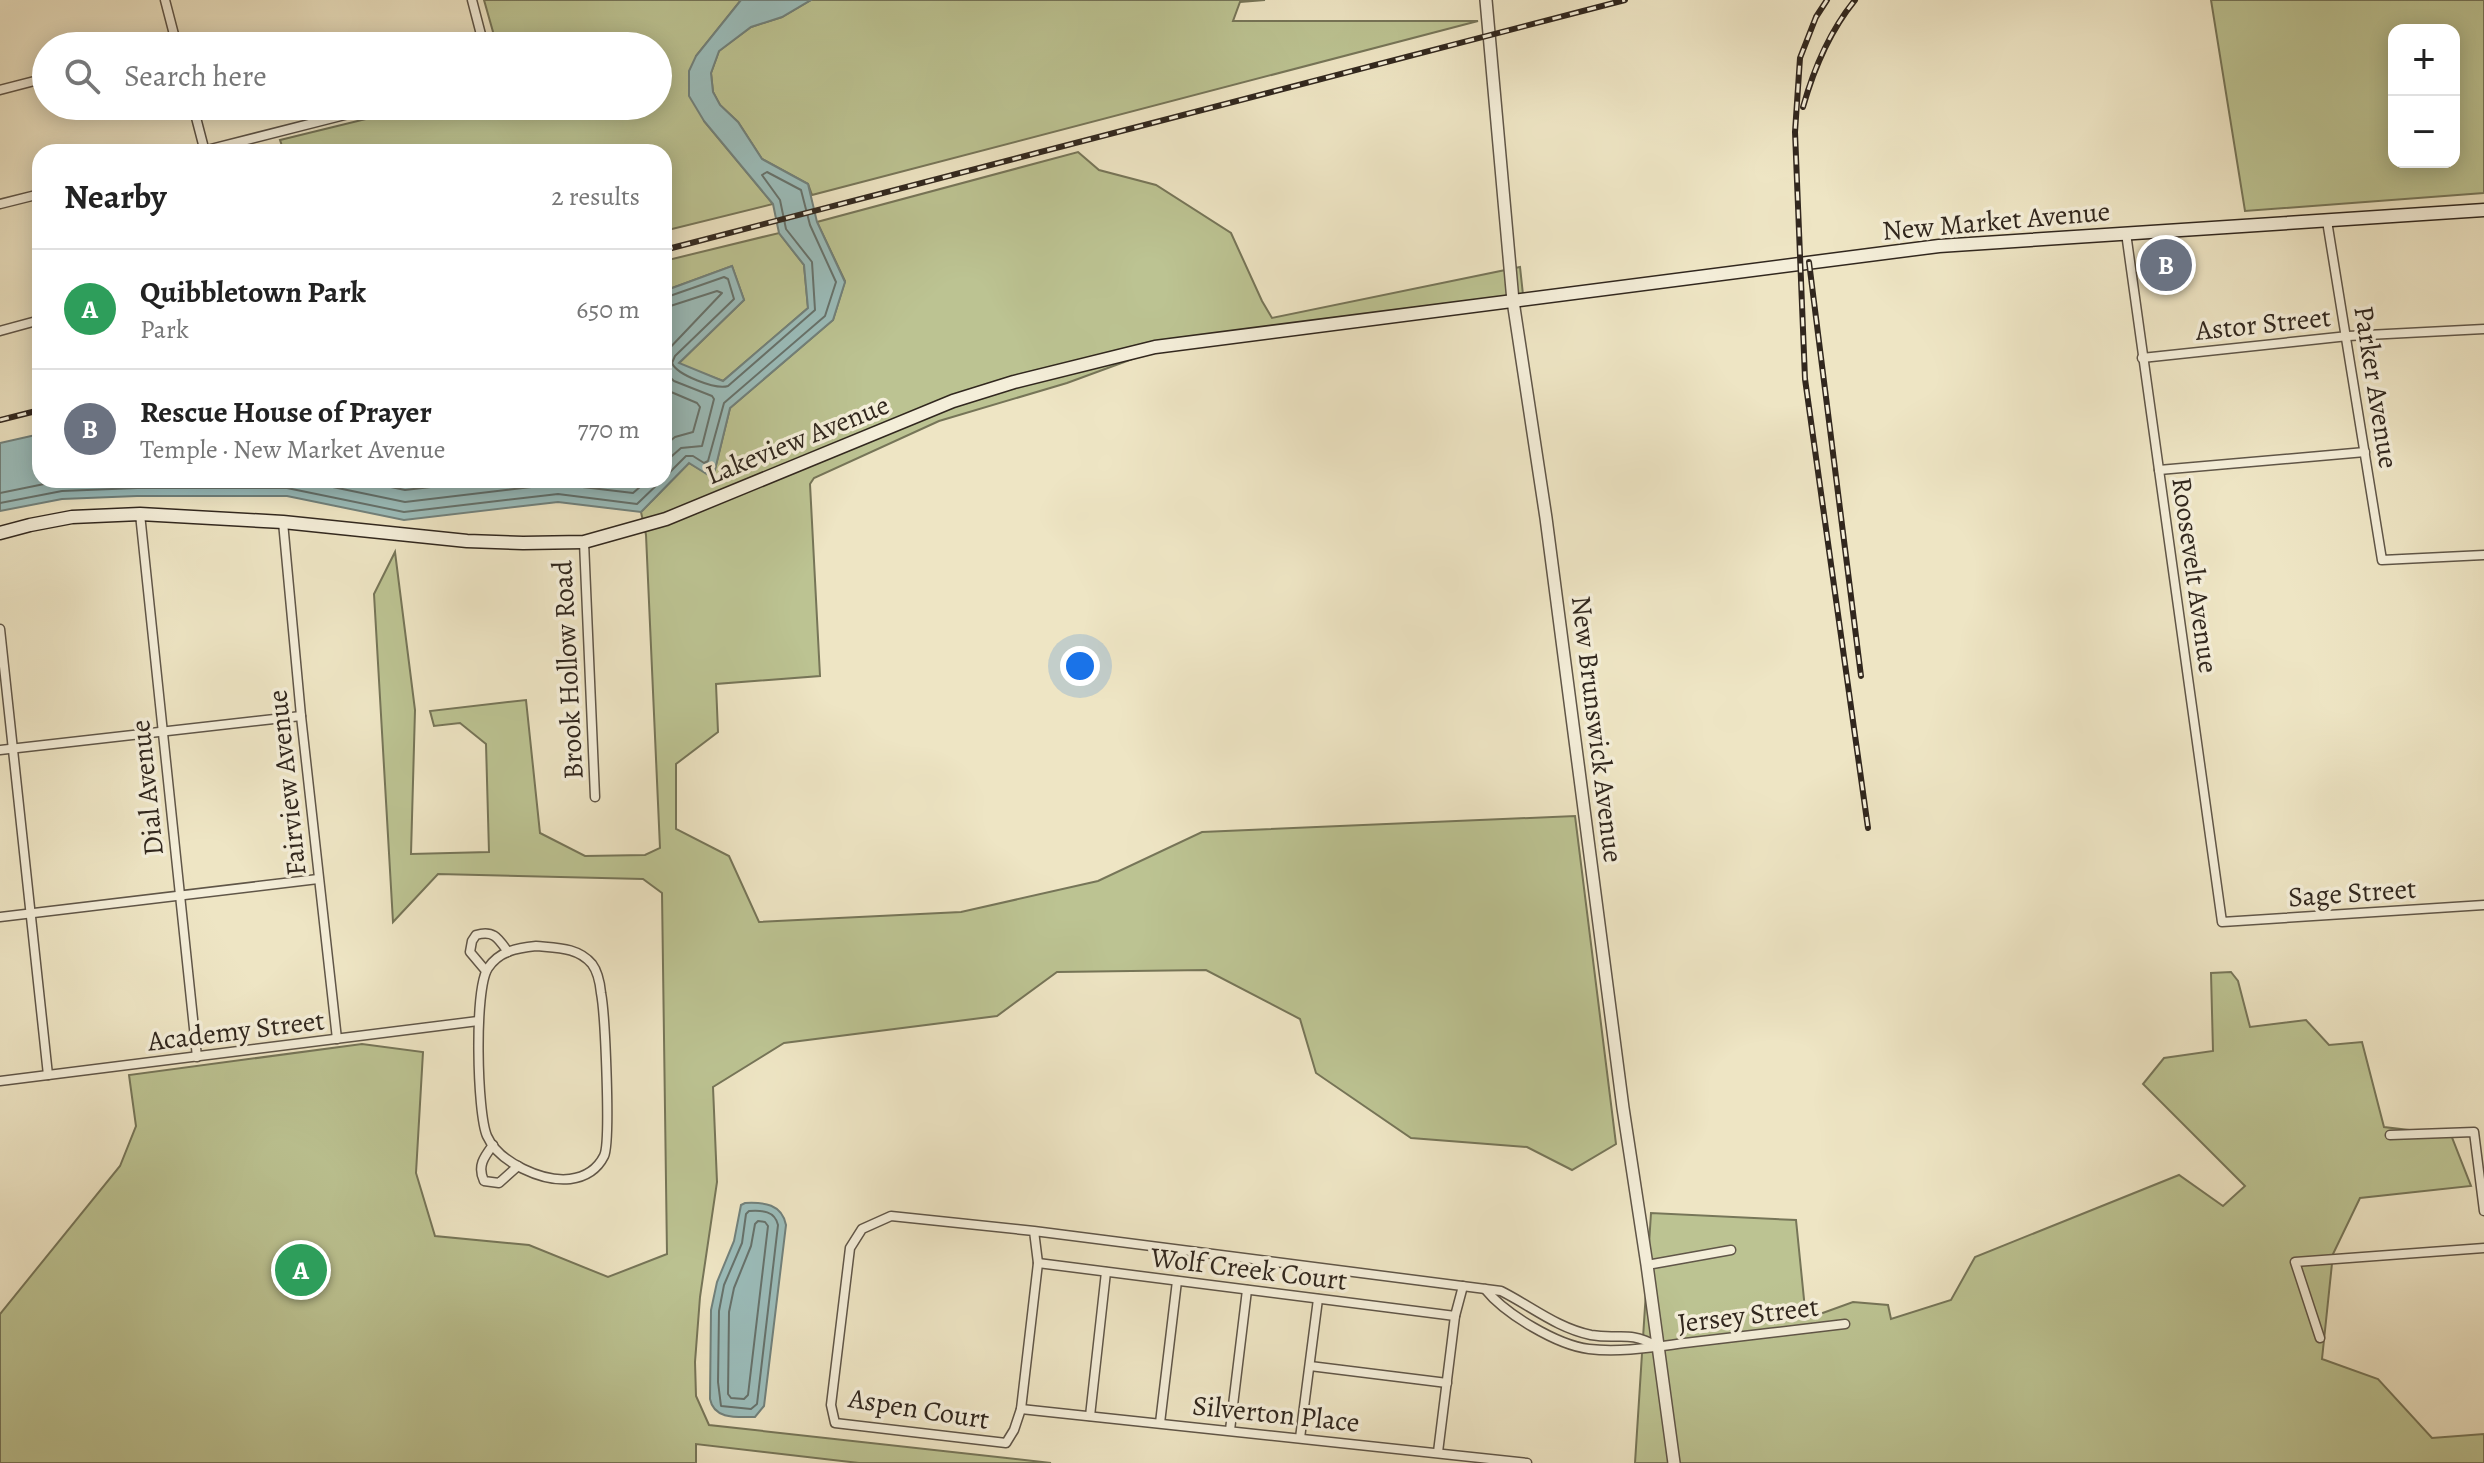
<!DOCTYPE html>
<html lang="en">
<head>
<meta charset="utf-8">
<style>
  :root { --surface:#fff; --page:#f6f6f6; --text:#222; --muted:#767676; --line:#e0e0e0; --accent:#7c3aed }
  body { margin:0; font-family:Alegreya,serif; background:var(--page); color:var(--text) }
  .controls { position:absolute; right:24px; top:24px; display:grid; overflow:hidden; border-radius:16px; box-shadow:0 4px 20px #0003 }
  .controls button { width:72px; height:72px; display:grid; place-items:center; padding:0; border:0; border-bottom:2px solid var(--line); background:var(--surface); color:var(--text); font:40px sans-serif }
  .you { position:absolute; left:1080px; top:666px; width:28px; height:28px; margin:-20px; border:6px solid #fff; border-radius:50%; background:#1a73e8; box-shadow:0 0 0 12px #1a73e833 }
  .badge { display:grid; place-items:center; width:52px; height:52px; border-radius:50%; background:var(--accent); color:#fff; font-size:26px; font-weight:700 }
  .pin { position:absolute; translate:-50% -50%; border:4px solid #fff; box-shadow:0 2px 8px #0006 }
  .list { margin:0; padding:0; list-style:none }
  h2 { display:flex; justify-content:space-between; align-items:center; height:104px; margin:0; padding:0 32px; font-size:34px }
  h2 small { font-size:26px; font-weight:400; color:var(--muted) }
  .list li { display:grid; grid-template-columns:52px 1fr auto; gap:24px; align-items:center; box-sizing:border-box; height:120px; padding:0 32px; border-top:2px solid var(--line) }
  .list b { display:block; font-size:30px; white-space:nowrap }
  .list p { margin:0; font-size:26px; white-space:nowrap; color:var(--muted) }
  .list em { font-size:26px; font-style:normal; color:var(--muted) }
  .icon { flex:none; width:44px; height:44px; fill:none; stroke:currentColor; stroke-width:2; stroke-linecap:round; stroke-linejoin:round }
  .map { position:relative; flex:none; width:2484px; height:1463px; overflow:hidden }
  .search { position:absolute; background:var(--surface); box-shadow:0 4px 20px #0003; left:32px; top:32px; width:640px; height:88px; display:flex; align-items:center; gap:20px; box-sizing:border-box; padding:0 28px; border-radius:44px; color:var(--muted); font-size:30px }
  .panel { position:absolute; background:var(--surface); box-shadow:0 4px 20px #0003; left:32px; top:144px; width:640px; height:344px; border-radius:24px }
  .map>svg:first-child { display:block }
  .green { fill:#bcc392; stroke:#767558; stroke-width:2; fill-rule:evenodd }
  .water { fill:#9bbdbb; stroke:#71817c; stroke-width:2 }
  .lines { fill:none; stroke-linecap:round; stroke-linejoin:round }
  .shore { stroke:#66726c; stroke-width:2 }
  .minor-casing { stroke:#605648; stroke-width:11 }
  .tertiary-casing { stroke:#605648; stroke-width:14 }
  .secondary-casing { stroke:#31271e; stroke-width:15 }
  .minor { stroke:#f4eed9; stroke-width:8 }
  .tertiary { stroke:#f4eed9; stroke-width:11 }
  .secondary { stroke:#f4eed9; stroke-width:12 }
  .rail-casing { stroke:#31271e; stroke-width:6 }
  .rail { stroke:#f4eed9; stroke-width:3; stroke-dasharray:9; stroke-linecap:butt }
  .labels { text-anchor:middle; stroke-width:7; stroke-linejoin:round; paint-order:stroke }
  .street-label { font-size:28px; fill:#31271e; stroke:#f4eed9 }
</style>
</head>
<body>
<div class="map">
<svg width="2484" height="1463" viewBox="0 0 2484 1463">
  <rect width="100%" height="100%" fill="#eee5c4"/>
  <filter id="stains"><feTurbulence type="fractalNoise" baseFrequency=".0025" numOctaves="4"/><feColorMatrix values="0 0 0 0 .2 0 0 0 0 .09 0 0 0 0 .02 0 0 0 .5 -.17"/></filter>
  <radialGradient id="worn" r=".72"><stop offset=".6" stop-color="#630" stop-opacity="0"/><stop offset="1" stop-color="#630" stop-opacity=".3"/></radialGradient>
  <g class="green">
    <polygon points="484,0 741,0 696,56 704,121 773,204 664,231 664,152 284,152 280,140 419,106 658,106 658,46 497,46"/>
    <polygon points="811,0 1265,0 1240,2 1233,21 1478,21 812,195 808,184 762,159 738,122 720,105 713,92 711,73 719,51 751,27 782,17"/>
    <path d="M 2211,0 L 2484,0 L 2484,193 L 2245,211 ZM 2394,30 L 2454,30 L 2454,162 L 2394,162 Z"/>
    <polygon points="1078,152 1099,170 1156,185 1231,233 1262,301 1272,318 1520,267 1524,304 1146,354 1067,383 939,421 814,478 810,484 820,676 716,684 718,732 676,764 676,829 729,856 759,922 961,912 1098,881 1202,832 1575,816 1616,1144 1572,1170 1527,1147 1411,1138 1316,1073 1300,1019 1206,970 1057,972 997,1016 784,1043 713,1087 717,1182 700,1297 695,1362 696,1396 709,1425 1051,1463 859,1463 696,1444 696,1463 0,1463 0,1314 120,1166 136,1126 129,1075 362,1044 423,1052 416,1173 435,1236 529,1245 608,1277 667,1254 662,893 643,879 438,874 393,922 374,594 395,552 415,710 411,854 489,852 486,744 460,723 434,726 430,711 526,700 540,833 585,856 645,855 660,848 646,535 641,512 689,463 713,477 730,408 833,320 845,281 817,222"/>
    <polygon points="779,233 804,265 808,308 723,381 678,364 744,300 732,266 664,291 664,261"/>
    <polygon points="2231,972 2238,981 2250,1027 2306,1020 2329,1045 2362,1042 2384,1127 2451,1135 2471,1186 2360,1198 2333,1254 2322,1359 2378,1379 2432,1438 2484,1434 2484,1463 1635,1463 1651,1213 1796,1220 1806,1319 1853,1302 1888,1305 1891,1319 1951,1300 1975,1257 2179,1175 2223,1206 2245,1186 2143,1084 2164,1058 2213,1051 2211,973"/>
  </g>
  <g class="water">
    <polygon points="741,0 811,0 782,17 751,27 719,51 711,73 713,92 720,105 738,122 762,159 808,184 817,222 845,282 833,320 730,408 713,478 689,463 641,512 558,502 404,520 287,496 137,496 62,499 0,511 0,443 40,434 40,480 664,480 664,291 732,266 744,300 679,363 723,381 808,308 804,265 779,233 773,204 704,121 689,96 689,71 696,56"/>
    <path d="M 745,1203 C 764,1202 782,1204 786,1225 L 764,1406 L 755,1417 C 738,1417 714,1420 710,1399 L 711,1310 L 717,1282 L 734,1241 L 741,1205 Z"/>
  </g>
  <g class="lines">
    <g class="shore">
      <path d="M 664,298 L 724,277 L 728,279 L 734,299 L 675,356 L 672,363 C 677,375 716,390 728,386 L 815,310 L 812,262 L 786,229 L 780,200 L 762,175 L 767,172 L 801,190 L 810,225 L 836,282 L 825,316 L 724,403 L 708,461 L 704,463 L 693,456 L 686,456 L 664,478"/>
      <polyline points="664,308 717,291 722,293 664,354"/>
      <polyline points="664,372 674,381 712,396 714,399 702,446 681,448 664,463"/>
      <polyline points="664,389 697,403 700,407 693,432 675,437 664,446"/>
      <polyline points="299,480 405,502 557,484 633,493 648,480"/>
      <polyline points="358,480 405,490 491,480"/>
      <polyline points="0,493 59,481 83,480"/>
      <polyline points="0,503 62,491 137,488 287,488 404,512 558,494 637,504 662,480"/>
      <path d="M 749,1211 C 762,1210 775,1211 778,1225 L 757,1404 L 751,1409 L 721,1406 L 718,1382 L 719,1311 L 724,1285 L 742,1243 L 746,1214 Z"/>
      <polygon points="758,1221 765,1222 768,1226 748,1395 744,1399 731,1398 728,1394 729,1312 734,1288 751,1246 755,1224"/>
    </g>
    <defs>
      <g id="minor">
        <polyline points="165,0 177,46"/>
        <polyline points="472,0 484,46"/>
        <polyline points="0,90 46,78"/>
        <polyline points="193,106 205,152"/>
        <polyline points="199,152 380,106"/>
        <polyline points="0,204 40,194"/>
        <polyline points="2327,221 2382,560 2484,555"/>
        <polyline points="2126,233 2222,922 2484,905"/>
        <polyline points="0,331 40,320"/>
        <polyline points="2142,358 2348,336 2484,329"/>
        <polyline points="2159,470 2365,452"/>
        <polyline points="140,514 197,1057"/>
        <polyline points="283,522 301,716 337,1039"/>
        <polyline points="584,542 595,797"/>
        <polyline points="0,629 48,1075"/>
        <polyline points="0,750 301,716"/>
        <polyline points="0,917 318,879"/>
        <path d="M 536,946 C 556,948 578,947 592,964 C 598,972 600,983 601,993 C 605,1014 611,1142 604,1156 C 597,1170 585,1177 570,1179 C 543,1182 499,1163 487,1136 C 477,1113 474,989 488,968 C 499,951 517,948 536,946 Z"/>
        <path d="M 486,971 L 470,952 L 472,941 L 476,935 C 494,930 498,938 508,952"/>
        <polyline points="0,1081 478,1021"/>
        <polyline points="2390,1135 2474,1132 2484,1211"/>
        <path d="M 493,1145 C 484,1157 477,1166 484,1181 L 499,1183 L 518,1166"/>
        <path d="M 1034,1231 L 1038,1263 L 1021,1409 L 1014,1430 L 1006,1443 L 835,1423 L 831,1405 L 850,1248 L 862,1229 L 891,1216 L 1034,1231 L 1501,1291 C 1531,1306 1557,1328 1591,1335 C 1620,1340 1627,1330 1657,1346"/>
        <polyline points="1038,1263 1455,1316"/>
        <polyline points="1647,1265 1731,1250"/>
        <path d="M 1485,1289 C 1505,1314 1557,1345 1589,1349 C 1623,1353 1659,1346 1693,1342 C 1744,1336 1794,1330 1845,1324"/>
        <polyline points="2320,1338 2295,1262 2484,1248"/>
        <polyline points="1310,1366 1447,1383"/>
        <polyline points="1021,1409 1527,1463"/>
        <polyline points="1090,1416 1106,1272"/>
        <polyline points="1160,1423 1177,1281"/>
        <polyline points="1230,1430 1247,1290"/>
        <polyline points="1300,1438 1318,1299"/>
        <polyline points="1438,1452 1455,1316 1463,1286"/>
      </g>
      <polyline id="tertiary" points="1486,0 1513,301 1546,518 1623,1108 1647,1265 1674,1463"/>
      <polyline id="secondary" points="0,533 30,525 72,517 140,514 283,522 467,541 523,543 584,542 666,519 953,401 1014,382 1155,347 1939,246 2484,210"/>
    </defs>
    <use href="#minor" class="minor-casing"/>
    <use href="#tertiary" class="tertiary-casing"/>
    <use href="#secondary" class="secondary-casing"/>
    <use href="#minor" class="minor"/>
    <use href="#tertiary" class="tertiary"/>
    <use href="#secondary" class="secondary"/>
    <defs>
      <g id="rail">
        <polyline points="1827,0 1816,17 1800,58 1795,132 1805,379 1868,828"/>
        <path d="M 1803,107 C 1814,68 1829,32 1855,0"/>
        <polyline points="664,250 1625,0"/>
        <polyline points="1809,262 1861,676"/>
        <polyline points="0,420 40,410"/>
      </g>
    </defs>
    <use href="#rail" class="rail-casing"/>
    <use href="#rail" class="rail"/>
  </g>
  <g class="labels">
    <g class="street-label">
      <text transform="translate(1996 220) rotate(-5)" y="10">New Market Avenue</text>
      <text transform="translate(2263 323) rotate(-6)" y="10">Astor Street</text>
      <text transform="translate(2377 387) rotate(81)" y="10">Parker Avenue</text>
      <text transform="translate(797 439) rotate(-22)" y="10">Lakeview Avenue</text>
      <text transform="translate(2196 575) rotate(82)" y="10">Roosevelt Avenue</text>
      <text transform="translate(567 670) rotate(-93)" y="10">Brook Hollow Road</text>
      <text transform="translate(1598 729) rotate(83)" y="10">New Brunswick Avenue</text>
      <text transform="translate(286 783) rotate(-96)" y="10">Fairview Avenue</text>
      <text transform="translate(146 788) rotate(-96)" y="10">Dial Avenue</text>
      <text transform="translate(2352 892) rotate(-4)" y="10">Sage Street</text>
      <text transform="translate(236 1030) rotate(-7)" y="10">Academy Street</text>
      <text transform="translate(1249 1268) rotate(7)" y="10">Wolf Creek Court</text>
      <text transform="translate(1748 1314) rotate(-7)" y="10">Jersey Street</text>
      <text transform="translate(919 1408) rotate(9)" y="10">Aspen Court</text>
      <text transform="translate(1276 1413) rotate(6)" y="10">Silverton Place</text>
    </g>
  </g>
  <rect width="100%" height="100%" filter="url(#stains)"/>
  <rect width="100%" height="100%" fill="url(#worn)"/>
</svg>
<div class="controls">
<button>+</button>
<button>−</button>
</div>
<div class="you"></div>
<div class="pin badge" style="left:301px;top:1270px;background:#2e9e5b">A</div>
<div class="pin badge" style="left:2166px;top:265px;background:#6b7280">B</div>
<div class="search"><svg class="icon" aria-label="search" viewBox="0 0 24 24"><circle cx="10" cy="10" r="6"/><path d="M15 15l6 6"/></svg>Search here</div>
<section class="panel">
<h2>Nearby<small>2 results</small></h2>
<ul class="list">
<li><span class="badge" style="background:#2e9e5b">A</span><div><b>Quibbletown Park</b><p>Park</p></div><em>650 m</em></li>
<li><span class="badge" style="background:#6b7280">B</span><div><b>Rescue House of Prayer</b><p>Temple · New Market Avenue</p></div><em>770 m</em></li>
</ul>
</section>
</div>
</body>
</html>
